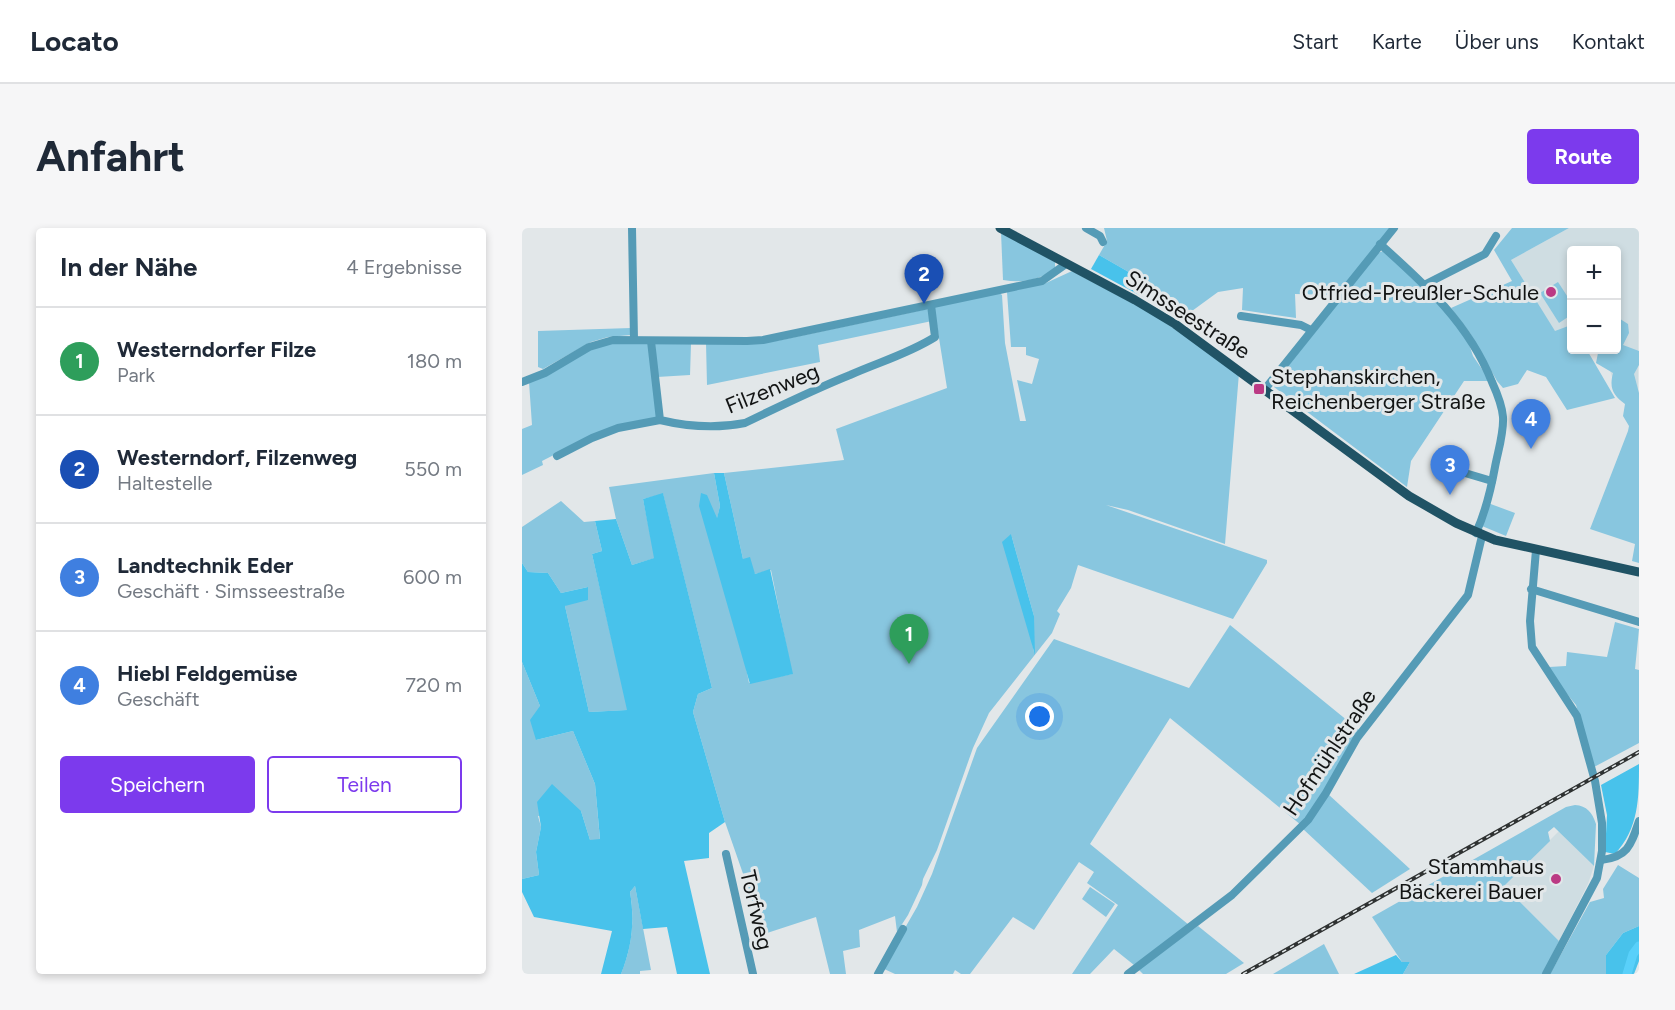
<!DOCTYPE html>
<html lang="de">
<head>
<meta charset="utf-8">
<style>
  :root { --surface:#fff; --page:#f6f6f7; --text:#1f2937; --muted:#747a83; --line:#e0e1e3; --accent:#7c3aed }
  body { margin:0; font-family:Figtree,sans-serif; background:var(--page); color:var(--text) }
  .controls { position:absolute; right:18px; top:18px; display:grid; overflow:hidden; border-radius:6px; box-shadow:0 3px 9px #0003 }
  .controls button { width:54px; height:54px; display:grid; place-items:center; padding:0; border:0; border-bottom:2px solid var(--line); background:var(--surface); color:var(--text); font:30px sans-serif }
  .you { position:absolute; left:518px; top:489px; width:21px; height:21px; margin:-15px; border:4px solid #fff; border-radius:50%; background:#1a73e8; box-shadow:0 0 0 9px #1a73e833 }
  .badge { display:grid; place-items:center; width:39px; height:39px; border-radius:50%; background:var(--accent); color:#fff; font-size:20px; font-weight:700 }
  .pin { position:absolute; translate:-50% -50px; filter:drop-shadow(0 2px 3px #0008) }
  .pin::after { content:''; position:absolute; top:32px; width:21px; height:18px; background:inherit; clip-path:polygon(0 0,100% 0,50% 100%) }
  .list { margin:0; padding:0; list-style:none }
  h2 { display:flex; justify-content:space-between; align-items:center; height:78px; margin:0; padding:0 24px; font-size:26px }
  h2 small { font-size:20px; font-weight:400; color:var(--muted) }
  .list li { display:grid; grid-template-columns:39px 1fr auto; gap:18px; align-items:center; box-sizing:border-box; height:108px; padding:0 24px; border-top:2px solid var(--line) }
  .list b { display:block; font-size:22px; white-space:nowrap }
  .list p { margin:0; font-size:20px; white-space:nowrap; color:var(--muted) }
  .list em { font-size:20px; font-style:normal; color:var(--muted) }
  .actions { display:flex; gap:12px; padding:18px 24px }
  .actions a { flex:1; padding:14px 0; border:2px solid var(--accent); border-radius:6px; text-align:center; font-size:21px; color:var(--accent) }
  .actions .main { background:var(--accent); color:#fff }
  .map { position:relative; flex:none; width:1117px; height:746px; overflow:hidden; border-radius:6px }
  header { display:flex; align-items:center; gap:36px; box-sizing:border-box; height:84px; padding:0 30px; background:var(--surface); border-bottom:2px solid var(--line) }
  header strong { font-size:28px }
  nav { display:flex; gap:33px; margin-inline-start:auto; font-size:21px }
  .intro { display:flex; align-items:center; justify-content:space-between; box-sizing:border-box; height:144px; padding:0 36px }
  h1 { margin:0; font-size:42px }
  .button { padding:15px 27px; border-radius:6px; background:var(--accent); color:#fff; font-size:21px; font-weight:700 }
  main { display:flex; gap:36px; padding:0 36px }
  aside { flex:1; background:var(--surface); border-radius:6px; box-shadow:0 3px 9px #0003 }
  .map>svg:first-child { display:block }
  .built { fill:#cfdde2 }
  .green { fill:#88c6df; fill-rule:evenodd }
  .forest { fill:#48c2eb }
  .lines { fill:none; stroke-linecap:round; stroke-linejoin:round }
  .river { stroke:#59d0fa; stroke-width:9 }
  .minor { stroke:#559bb6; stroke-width:8 }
  .major { stroke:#205365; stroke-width:9 }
  .rail-casing { stroke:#2f3232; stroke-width:4 }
  .rail { stroke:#e2e7e9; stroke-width:1.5; stroke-dasharray:4.5; stroke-linecap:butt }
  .poi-dot { fill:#bb3a84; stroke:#e2e7e9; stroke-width:2 }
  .labels { text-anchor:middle; stroke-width:6; stroke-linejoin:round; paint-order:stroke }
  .poi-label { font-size:22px; fill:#121414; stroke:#e2e7e9; text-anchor:end }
  .street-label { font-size:22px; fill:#121414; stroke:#e2e7e9 }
</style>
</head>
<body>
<header>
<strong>Locato</strong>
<nav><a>Start</a><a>Karte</a><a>Über uns</a><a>Kontakt</a></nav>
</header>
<div class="intro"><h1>Anfahrt</h1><a class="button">Route</a></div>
<main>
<aside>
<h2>In der Nähe<small>4 Ergebnisse</small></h2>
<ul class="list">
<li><span class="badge" style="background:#2e9e5b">1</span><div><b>Westerndorfer Filze</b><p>Park</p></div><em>180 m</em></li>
<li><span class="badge" style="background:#1a4fb4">2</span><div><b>Westerndorf, Filzenweg</b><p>Haltestelle</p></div><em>550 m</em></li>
<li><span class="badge" style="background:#3f7fe0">3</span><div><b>Landtechnik Eder</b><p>Geschäft · Simsseestraße</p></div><em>600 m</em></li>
<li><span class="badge" style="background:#3f7fe0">4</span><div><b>Hiebl Feldgemüse</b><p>Geschäft</p></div><em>720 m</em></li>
</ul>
<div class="actions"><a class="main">Speichern</a><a>Teilen</a></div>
</aside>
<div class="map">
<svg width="1117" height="746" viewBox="0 0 1117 746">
  <rect width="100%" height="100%" fill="#e2e7e9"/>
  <g class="built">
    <polygon points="1047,0 1117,0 1116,165 1090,149 1082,122 1094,122 1094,22 1050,22 1049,97 1033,104 989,32"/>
    <polygon points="1037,603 1072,638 1066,656 1037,713 982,658"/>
  </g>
  <g class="green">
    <polygon points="582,0 869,0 815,67 773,66 774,90 720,82 721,60 696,64 659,91 619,68 626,58 619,51 577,27 585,13"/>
    <polygon points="990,0 1047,0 989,32 1033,103 1049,97 1050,122 1065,122 1093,170 1045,182 1024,149 1005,142 996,156 981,160 975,153 948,105 929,80 990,53 972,22"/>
    <path d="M 479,4 L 533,34 L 533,40 C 517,53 500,55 481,52 Z"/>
    <polygon points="861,23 912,68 946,113 951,128 968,153 942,153 889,233 885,259 752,159 753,152 856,25"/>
    <path d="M 550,43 L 631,86 L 717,145 L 703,316 L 606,282 L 584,277 L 745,332 L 745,335 L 711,391 L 556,337 L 549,360 L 535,383 L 538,386 L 530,405 L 467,485 L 451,520 L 415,622 L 401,651 L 400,657 L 386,687 L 375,704 L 373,688 L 337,702 L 338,719 L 321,723 L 324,746 L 308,746 L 294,689 L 242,706 L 203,594 L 171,484 L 176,466 L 190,460 L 141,266 L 121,271 L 133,330 L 110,337 L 94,291 L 87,259 L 192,245 L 198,278 L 195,291 L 227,455 L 270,446 L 249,342 L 233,346 L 221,331 L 202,245 L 322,232 L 314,201 L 425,160 L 412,79 L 476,64 L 480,67 L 483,115 L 498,193 L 504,193 L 495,152 L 510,156 L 517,131 L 504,127 L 504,119 L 489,119 L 485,64 L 524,55 ZM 489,306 L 512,388 L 512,424 Z"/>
    <polygon points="1036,54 1049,74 1049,87 1037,95 1018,65"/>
    <polygon points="405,81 408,83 410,93 296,117 298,134 185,157 184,115 254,113"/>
    <path d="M 1095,89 L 1106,96 L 1107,105 L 1101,117 L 1117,123 L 1117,137 L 1112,146 L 1117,165 L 1117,335 L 1110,333 L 1113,316 L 1068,301 L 1106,203 L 1107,198 L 1101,188 L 1103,176 C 1091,167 1087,160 1091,145 L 1074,135 L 1076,125 L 1079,123 L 1079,122 L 1094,122 Z"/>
    <polygon points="109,100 109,107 86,109 69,114 21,141 16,139 16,103"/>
    <polygon points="87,115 127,115 136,188 134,191 67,209 20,233 21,237 0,247 0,201 10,197 7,154 66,123"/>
    <polygon points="169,115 168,147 135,149 133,116"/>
    <polygon points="39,273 62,294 73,293 80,323 70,326 106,482 67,484 43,378 66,359 39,365 26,345 6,344 0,335 0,299"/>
    <polygon points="966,275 993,285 984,308 960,298"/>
    <polygon points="1093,394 1117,401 1113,441 1117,442 1117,515 1072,539 1054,477 1028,445 1027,439 1044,438 1045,424 1085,429"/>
    <polygon points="708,397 837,502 800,568 779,597 648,490 568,616 667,697 612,737 592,721 568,746 550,746 596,677 565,655 572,644 557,634 512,702 491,689 448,746 439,746 433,742 431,746 373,746 360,740 395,679 410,646 455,520 532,411 667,460"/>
    <polygon points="0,434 18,478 14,512 51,503 73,556 78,612 68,612 59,583 16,588 19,599 14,624 17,647 0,651"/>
    <polygon points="806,566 888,641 850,665 781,601"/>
    <path d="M 1053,577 C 1065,578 1070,584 1074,596 L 1072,638 L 1032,599 L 1026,604 L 1028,613 L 982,658 L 1037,713 L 1021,746 L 881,746 L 888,734 L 880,734 L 850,689 L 1044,579 Z"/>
    <polygon points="1096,637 1117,650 1117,698 1101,705 1084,727 1084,746 1028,746 1068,674 1082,670 1081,661"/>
    <path d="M 113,658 L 129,742 L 118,743 L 118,746 L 99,746 C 110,719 113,692 108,664 Z"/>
    <polygon points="568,659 593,676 584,689 560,671"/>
    <polygon points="676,698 722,735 704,746 621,746 615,740"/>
    <polygon points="802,716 817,746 751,746"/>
  </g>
  <g class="forest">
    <polygon points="577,27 619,51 626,58 619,68 569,41"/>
    <polygon points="192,245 202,245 221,331 228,329 233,346 248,341 271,446 228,456 177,278 179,265 185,267 195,290 198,278"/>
    <path d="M 141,265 L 190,460 L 176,466 L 171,484 L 203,594 L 187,605 L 187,630 L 162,633 L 188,746 L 155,746 L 145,699 L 121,701 L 113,658 L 108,664 C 113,693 110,719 99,746 L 79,746 L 90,703 L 12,689 L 0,664 L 0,651 L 17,647 L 14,624 L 19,599 L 15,574 L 30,556 L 59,583 L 68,612 L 78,611 L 73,556 L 51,503 L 14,512 L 8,492 L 18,478 L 0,434 L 0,335 L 6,344 L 26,345 L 39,365 L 66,359 L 66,372 L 43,378 L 67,484 L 105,482 L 70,326 L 80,323 L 73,293 L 94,291 L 110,337 L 132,330 L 121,271 Z"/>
    <polygon points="489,306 512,388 513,427 480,314"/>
    <path d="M 1117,536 C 1117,570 1117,600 1093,626 L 1083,624 L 1085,587 L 1079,557 Z"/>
    <polygon points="1117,698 1117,733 1112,746 1084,746 1084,727 1101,705"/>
    <polygon points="874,727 880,734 888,734 881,746 832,746"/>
  </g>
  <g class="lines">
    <polyline class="river" points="1105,746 1111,726 1117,718"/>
    <g class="minor">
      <polyline points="110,0 112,112"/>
      <polyline points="564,0 578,8 581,14"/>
      <path d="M 858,16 C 904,57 947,96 970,154 C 975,165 980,177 981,189 C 982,205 976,223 973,239 C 969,261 963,285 954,305"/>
      <polyline points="904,56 963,26 974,8"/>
      <polyline points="719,88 779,97 789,102"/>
      <path d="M 129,113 L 138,192 C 167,199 193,201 223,195 C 258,178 293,161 328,147 C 357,134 386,126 413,109 L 409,77"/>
      <polyline points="0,154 23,145 67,119 91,112 225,113 241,112 520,53 544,36"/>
      <polyline points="743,161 872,0"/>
      <polyline points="35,228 70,210 96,200 138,192"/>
      <polyline points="916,237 970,253"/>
      <polyline points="1014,322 1008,393 1010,419 1055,488 1073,553 1080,595 1080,623 1075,650 1024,746"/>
      <polyline points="1009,361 1117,394"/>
      <polyline points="204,626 231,746"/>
      <path d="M 1079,632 C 1106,629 1109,617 1117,593"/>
      <polyline points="356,746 381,701"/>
      <polyline points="606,746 710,667 786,592 804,565 835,510 946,367 960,308"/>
    </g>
    <polyline class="major" points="478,0 613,72 653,96 887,268 934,295 973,312 1117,344"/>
    <defs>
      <polyline id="rail" points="721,746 1117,524"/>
    </defs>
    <use href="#rail" class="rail-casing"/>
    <use href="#rail" class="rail"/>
  </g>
  <g class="poi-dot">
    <circle cx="1029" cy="64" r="6"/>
    <rect x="731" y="155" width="12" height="12" rx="3"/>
    <circle cx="1034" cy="651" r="6"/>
  </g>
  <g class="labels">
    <g class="poi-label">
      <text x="1017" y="72">Otfried-Preußler-Schule</text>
      <text x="749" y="156" text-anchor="start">Stephanskirchen,<tspan x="749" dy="25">Reichenberger Straße</tspan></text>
      <text x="1022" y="646">Stammhaus<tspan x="1022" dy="25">Bäckerei Bauer</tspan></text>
    </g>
    <g class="street-label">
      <text transform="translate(666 86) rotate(33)" y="8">Simsseestraße</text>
      <text transform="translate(250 160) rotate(-22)" y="8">Filzenweg</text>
      <text transform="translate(807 524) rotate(-56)" y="8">Hofmühlstraße</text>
      <text transform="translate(235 682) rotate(77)" y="8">Torfweg</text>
    </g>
  </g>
</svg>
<div class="controls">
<button>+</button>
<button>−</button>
</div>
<div class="you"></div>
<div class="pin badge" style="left:387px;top:436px;background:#2e9e5b">1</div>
<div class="pin badge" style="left:402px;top:76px;background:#1a4fb4">2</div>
<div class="pin badge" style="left:928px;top:267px;background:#3f7fe0">3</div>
<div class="pin badge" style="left:1009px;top:221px;background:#3f7fe0">4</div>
</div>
</main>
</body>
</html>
